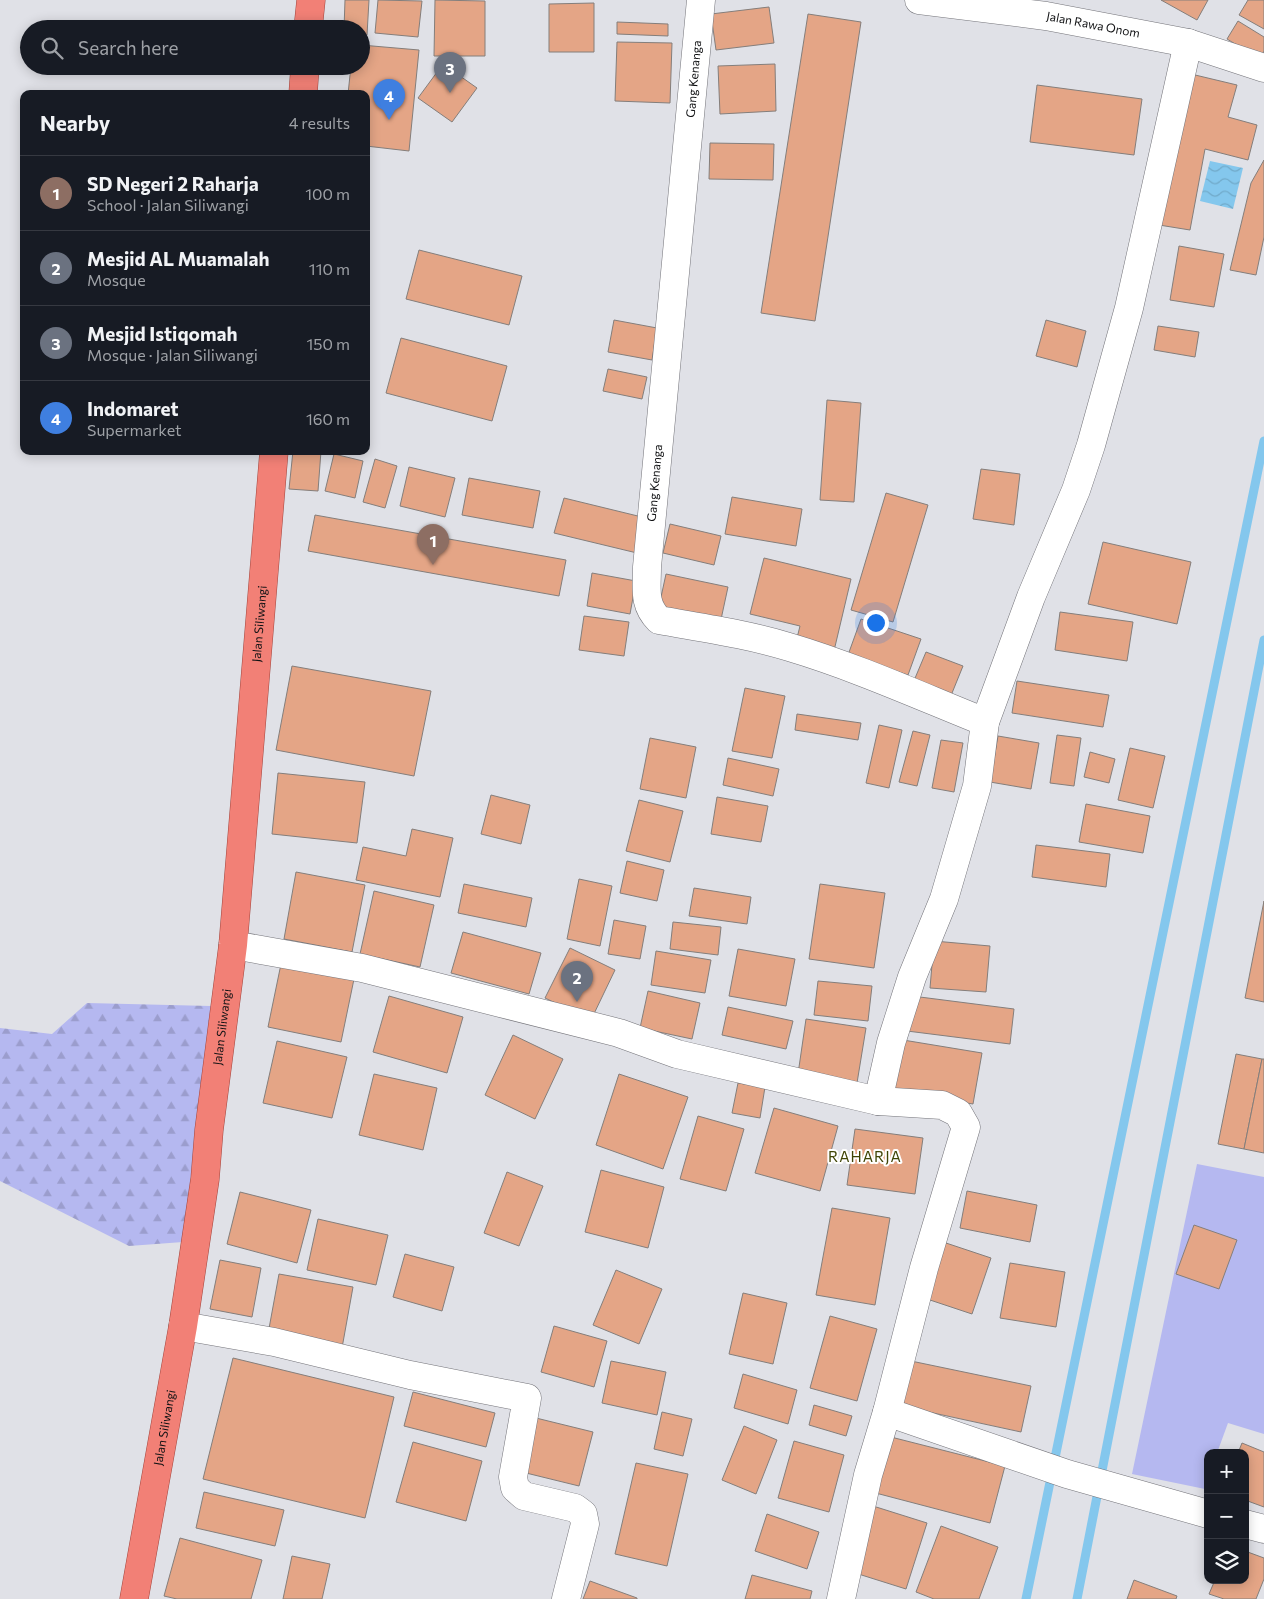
<!DOCTYPE html>
<html lang="en">
<head>
<meta charset="utf-8">
<style>
  :root { --surface:#171b24; --page:#20242c; --text:#f1f3f6; --muted:#9ea1a6; --line:#363941; --accent:#adb19c }
  body { margin:0; font-family:Commissioner,sans-serif; background:var(--page); color:var(--text) }
  .controls { position:absolute; right:15px; bottom:15px; display:grid; overflow:hidden; border-radius:10px; box-shadow:0 2px 12px #0003 }
  .controls button { width:45px; height:45px; display:grid; place-items:center; padding:0; border:0; border-bottom:1px solid var(--line); background:var(--surface); color:var(--text); font:25px sans-serif }
  .you { position:absolute; left:875px; top:622px; width:18px; height:18px; margin:-12px; border:4px solid #fff; border-radius:50%; background:#1a73e8; box-shadow:0 0 0 8px #1a73e833 }
  .badge { display:grid; place-items:center; width:32px; height:32px; border-radius:50%; background:var(--accent); color:#fff; font-size:16px; font-weight:700 }
  .pin { position:absolute; translate:-50% -41px; filter:drop-shadow(0 1px 2px #0008) }
  .pin::after { content:''; position:absolute; top:26px; width:18px; height:15px; background:inherit; clip-path:polygon(0 0,100% 0,50% 100%) }
  .list { margin:0; padding:0; list-style:none }
  h2 { display:flex; justify-content:space-between; align-items:center; height:65px; margin:0; padding:0 20px; font-size:21px }
  h2 small { font-size:16px; font-weight:400; color:var(--muted) }
  .list li { display:grid; grid-template-columns:32px 1fr auto; gap:15px; align-items:center; box-sizing:border-box; height:75px; padding:0 20px; border-top:1px solid var(--line) }
  .list b { display:block; font-size:19px; white-space:nowrap }
  .list p { margin:0; font-size:16px; white-space:nowrap; color:var(--muted) }
  .list em { font-size:16px; font-style:normal; color:var(--muted) }
  .icon { flex:none; width:28px; height:28px; fill:none; stroke:currentColor; stroke-width:2; stroke-linecap:round; stroke-linejoin:round }
  .map { position:relative; flex:none; width:1264px; height:1599px; overflow:hidden }
  .search { position:absolute; background:var(--surface); box-shadow:0 2px 12px #0003; left:20px; top:20px; width:350px; height:55px; display:flex; align-items:center; gap:12px; box-sizing:border-box; padding:0 18px; border-radius:28px; color:var(--muted); font-size:19px }
  .panel { position:absolute; background:var(--surface); box-shadow:0 2px 12px #0003; left:20px; top:90px; width:350px; height:365px; border-radius:10px }
  .map>svg:first-child { display:block }
  .grass { fill:#b5b8f0 }
  .forest { fill:url(#forest-firs) }
  .water { fill:url(#water-waves) }
  .lines { fill:none; stroke-linecap:round; stroke-linejoin:round }
  .stream { stroke:#84c7ed; stroke-width:9 }
  .building { fill:#e4a586; stroke:#847e7b }
  .minor-casing { stroke:#74747a; stroke-width:29 }
  .trunk-casing { stroke:#a1453e; stroke-width:29 }
  .minor { stroke:#fff; stroke-width:28 }
  .trunk { stroke:#f28076; stroke-width:28 }
  .labels { text-anchor:middle; stroke-width:4; stroke-linejoin:round; paint-order:stroke }
  .street-label { font-size:12px; fill:#111214; stroke:#fff }
  .quarter-label { font-size:15px; letter-spacing:1px; fill:#3f4405; stroke:#fff }
</style>
</head>
<body>
<div class="map">
<svg width="1264" height="1599" viewBox="0 0 1264 1599">
  <defs>
    <pattern id="forest-firs" width="22" height="20" patternUnits="userSpaceOnUse" patternTransform="scale(1.25)"><rect width="22" height="20" fill="#b5b8f0"/><path d="M5 1l3.5 6h-7zM16 11l3.5 6h-7z" fill="#9b9dcd"/></pattern>
    <pattern id="water-waves" width="16" height="10" patternUnits="userSpaceOnUse" patternTransform="scale(1.25)"><rect width="16" height="10" fill="#84c7ed"/><path d="M0 5q4-4 8 0t8 0" fill="none" stroke="#71aaca"/></pattern>
  </defs>
  <rect width="100%" height="100%" fill="#e0e1e7"/>
  <polygon class="grass" points="1197,1164 1264,1177 1264,1434 1228,1423 1217,1453 1208,1453 1208,1481 1205,1489 1132,1474"/>
  <polygon class="forest" points="87,1003 211,1006 183,1242 129,1246 0,1181 0,1028 52,1034"/>
  <polygon class="water" points="1210,161 1243,168 1233,209 1200,201"/>
  <g class="lines">
    <g class="stream">
      <polyline points="1026,1599 1264,441"/>
      <polyline points="1077,1599 1264,640"/>
    </g>
  </g>
  <g class="building">
    <polygon points="345,0 369,0 367,35 361,35 361,29 344,29"/>
    <polygon points="378,0 422,1 418,37 375,33"/>
    <polygon points="435,0 485,1 485,56 434,56"/>
    <polygon points="1161,0 1208,0 1197,20"/>
    <polygon points="1248,0 1264,0 1264,29 1239,15"/>
    <polygon points="594,3 594,52 549,52 549,4"/>
    <polygon points="769,7 774,43 716,50 711,14"/>
    <polygon points="808,14 861,22 815,321 761,313"/>
    <polygon points="1238,21 1264,37 1264,51 1260,59 1227,39"/>
    <polygon points="617,22 668,24 668,36 617,34"/>
    <polygon points="617,42 672,43 670,103 615,101"/>
    <polygon points="361,45 419,50 409,151 366,146 366,94 348,94 351,66 361,66"/>
    <polygon points="443,64 477,88 452,122 418,98"/>
    <polygon points="775,64 776,111 720,114 718,66"/>
    <polygon points="1191,74 1237,85 1228,117 1257,125 1248,160 1205,149 1190,230 1159,225"/>
    <polygon points="1037,85 1142,99 1134,155 1030,142"/>
    <polygon points="710,143 774,144 773,180 709,179"/>
    <polygon points="1264,160 1264,237 1256,275 1230,270 1251,183"/>
    <polygon points="1179,246 1224,254 1214,307 1170,300"/>
    <polygon points="419,250 522,276 509,325 406,299"/>
    <polygon points="614,320 657,328 652,360 608,352"/>
    <polygon points="1046,320 1086,331 1077,367 1036,356"/>
    <polygon points="1158,326 1199,332 1195,357 1154,350"/>
    <polygon points="401,338 507,366 492,421 386,393"/>
    <polygon points="608,369 647,377 642,399 603,391"/>
    <polygon points="827,400 861,403 854,502 820,500"/>
    <polygon points="293,451 321,451 318,491 289,489"/>
    <polygon points="334,454 363,461 355,498 325,491"/>
    <polygon points="375,459 397,466 385,508 363,502"/>
    <polygon points="409,467 455,478 445,517 400,506"/>
    <polygon points="981,469 1020,474 1014,525 973,519"/>
    <polygon points="469,478 540,491 533,528 462,515"/>
    <polygon points="886,493 928,505 893,622 851,610"/>
    <polygon points="732,497 802,509 796,546 725,534"/>
    <polygon points="564,498 646,518 637,553 554,533"/>
    <polygon points="315,515 566,560 559,596 308,551"/>
    <polygon points="670,524 721,536 714,565 663,553"/>
    <polygon points="1103,542 1191,562 1177,624 1088,604"/>
    <polygon points="764,558 851,579 833,655 795,646 800,626 750,614"/>
    <polygon points="592,573 636,581 630,614 587,606"/>
    <polygon points="666,574 728,587 720,624 658,611"/>
    <polygon points="1060,612 1133,622 1127,661 1055,650"/>
    <polygon points="584,616 629,622 624,656 579,650"/>
    <polygon points="861,619 921,639 908,675 848,655"/>
    <polygon points="926,652 963,666 950,698 913,683"/>
    <polygon points="292,666 431,691 414,776 276,750"/>
    <polygon points="1017,681 1109,695 1103,727 1012,713"/>
    <polygon points="745,688 785,696 772,758 732,751"/>
    <polygon points="797,714 861,723 858,740 795,730"/>
    <polygon points="879,725 902,730 889,788 866,783"/>
    <polygon points="913,731 930,735 917,786 899,782"/>
    <polygon points="1057,735 1081,738 1074,786 1050,783"/>
    <polygon points="998,736 1039,743 1031,789 990,782"/>
    <polygon points="650,738 696,747 686,798 640,789"/>
    <polygon points="941,740 963,743 954,792 932,788"/>
    <polygon points="1130,748 1165,756 1153,808 1118,800"/>
    <polygon points="1090,752 1115,759 1109,783 1084,777"/>
    <polygon points="728,758 779,769 773,796 723,785"/>
    <polygon points="278,773 365,782 357,843 272,834"/>
    <polygon points="491,795 530,805 521,844 481,834"/>
    <polygon points="717,797 768,806 761,842 711,834"/>
    <polygon points="639,800 683,811 670,862 626,851"/>
    <polygon points="1086,804 1150,816 1143,853 1079,842"/>
    <polygon points="412,829 453,838 440,897 356,880 363,847 406,856"/>
    <polygon points="1036,845 1110,854 1106,887 1032,877"/>
    <polygon points="627,861 664,870 657,901 620,893"/>
    <polygon points="296,872 365,885 352,952 284,939"/>
    <polygon points="579,879 612,886 600,946 567,939"/>
    <polygon points="464,884 532,898 526,927 458,913"/>
    <polygon points="820,884 885,893 874,968 809,959"/>
    <polygon points="694,888 751,897 747,924 689,916"/>
    <polygon points="374,891 434,905 420,967 360,954"/>
    <polygon points="1264,901 1264,1002 1245,998"/>
    <polygon points="614,920 646,926 640,959 608,954"/>
    <polygon points="673,922 721,927 718,955 670,949"/>
    <polygon points="463,932 541,953 529,994 451,973"/>
    <polygon points="934,941 990,946 986,992 930,988"/>
    <polygon points="570,948 615,970 591,1020 545,998"/>
    <polygon points="738,949 795,959 786,1006 729,996"/>
    <polygon points="656,951 711,960 705,993 651,985"/>
    <polygon points="281,964 354,979 341,1042 268,1027"/>
    <polygon points="818,981 872,986 868,1021 814,1015"/>
    <polygon points="648,991 700,1003 692,1039 640,1028"/>
    <polygon points="389,996 463,1017 447,1073 373,1052"/>
    <polygon points="912,996 1014,1009 1010,1044 907,1031"/>
    <polygon points="728,1007 793,1021 786,1049 722,1035"/>
    <polygon points="806,1019 866,1028 857,1083 798,1074"/>
    <polygon points="513,1035 563,1059 535,1119 485,1095"/>
    <polygon points="897,1039 982,1053 973,1104 888,1090"/>
    <polygon points="277,1041 347,1057 332,1118 263,1103"/>
    <polygon points="1236,1054 1262,1059 1244,1149 1218,1144"/>
    <polygon points="1262,1059 1264,1059 1264,1153 1244,1149"/>
    <polygon points="374,1074 437,1088 423,1150 359,1135"/>
    <polygon points="619,1074 688,1097 663,1169 596,1145"/>
    <polygon points="738,1083 765,1087 760,1118 732,1113"/>
    <polygon points="774,1108 838,1126 820,1191 755,1173"/>
    <polygon points="698,1116 744,1129 726,1191 680,1179"/>
    <polygon points="855,1129 923,1138 915,1194 847,1185"/>
    <polygon points="601,1170 664,1187 648,1248 585,1232"/>
    <polygon points="507,1172 543,1186 519,1246 484,1233"/>
    <polygon points="967,1191 1037,1205 1030,1242 960,1228"/>
    <polygon points="240,1192 311,1210 297,1263 227,1244"/>
    <polygon points="832,1208 890,1218 875,1305 816,1295"/>
    <polygon points="318,1219 388,1235 376,1285 307,1270"/>
    <polygon points="1194,1225 1237,1240 1219,1289 1176,1274"/>
    <polygon points="943,1242 991,1258 972,1314 924,1298"/>
    <polygon points="405,1254 454,1267 442,1311 393,1297"/>
    <polygon points="220,1260 261,1268 252,1317 210,1309"/>
    <polygon points="1010,1263 1065,1272 1056,1327 1000,1318"/>
    <polygon points="616,1270 662,1289 639,1344 593,1325"/>
    <polygon points="279,1274 353,1287 342,1348 268,1334"/>
    <polygon points="743,1293 787,1303 773,1364 729,1354"/>
    <polygon points="830,1316 877,1329 857,1401 810,1388"/>
    <polygon points="554,1326 607,1341 594,1387 541,1372"/>
    <polygon points="233,1358 394,1397 365,1518 203,1479"/>
    <polygon points="611,1361 666,1372 657,1415 602,1403"/>
    <polygon points="911,1361 1031,1386 1021,1432 901,1406"/>
    <polygon points="743,1374 797,1390 788,1424 734,1408"/>
    <polygon points="413,1392 495,1413 486,1447 404,1426"/>
    <polygon points="814,1405 852,1416 846,1436 809,1425"/>
    <polygon points="662,1412 692,1419 683,1456 654,1449"/>
    <polygon points="536,1418 593,1432 579,1486 522,1472"/>
    <polygon points="744,1426 777,1440 756,1494 722,1480"/>
    <polygon points="883,1435 1005,1466 990,1523 868,1491"/>
    <polygon points="794,1441 844,1455 829,1512 778,1498"/>
    <polygon points="413,1442 482,1461 466,1521 396,1502"/>
    <polygon points="1242,1443 1264,1452 1264,1507 1245,1500 1245,1453 1238,1453"/>
    <polygon points="636,1463 688,1474 667,1566 615,1554"/>
    <polygon points="204,1492 284,1510 275,1546 196,1528"/>
    <polygon points="873,1506 927,1523 906,1589 852,1572"/>
    <polygon points="767,1514 819,1532 807,1569 755,1551"/>
    <polygon points="941,1526 998,1547 979,1599 934,1599 916,1592"/>
    <polygon points="180,1538 262,1560 251,1599 177,1599 164,1596"/>
    <polygon points="1245,1551 1264,1558 1264,1579 1256,1599 1224,1599 1209,1594 1215,1580 1245,1580"/>
    <polygon points="292,1556 330,1564 322,1599 283,1599"/>
    <polygon points="752,1575 812,1591 810,1599 745,1599"/>
    <polygon points="1134,1580 1177,1596 1176,1599 1127,1599"/>
    <polygon points="590,1581 637,1598 637,1599 583,1599"/>
  </g>
  <g class="lines">
    <defs>
      <g id="minor">
        <path d="M 701,0 L 647,567 C 647,589 643,604 659,620 C 703,628 747,634 789,647 C 856,667 920,696 985,722"/>
        <path id="s1" d="M 919,0 L 1046,16 L 1188,43 L 1264,68"/>
        <polyline points="233,945 362,968 619,1033 677,1054 878,1101 942,1105 958,1113 966,1127 924,1268 887,1412 868,1475 841,1599"/>
        <polyline points="878,1101 891,1043 912,977 944,899 977,786 985,722 1031,597 1076,490 1091,445 1129,308 1188,43"/>
        <polyline points="183,1326 274,1342 410,1375 527,1398 513,1477 515,1488 524,1496 575,1508 583,1514 585,1524 566,1599"/>
        <polyline points="887,1412 1067,1474 1208,1514"/>
        <polyline points="1245,1524 1264,1529"/>
      </g>
      <g id="trunk">
        <polyline points="308,29 311,0"/>
        <polyline points="303,94 305,66"/>
        <path id="s2" d="M 134,1599 L 183,1326 L 205,1179 L 209,1130 L 233,945 L 274,451"/>
      </g>
    </defs>
    <use href="#minor" class="minor-casing"/>
    <use href="#trunk" class="trunk-casing"/>
    <use href="#minor" class="minor"/>
    <use href="#trunk" class="trunk"/>
  </g>
  <g class="labels">
    <g class="street-label">
      <text dy="4" stroke="none"><textPath href="#s1" startOffset="176">Jalan Rawa Onom</textPath></text>
      <text transform="translate(694 79) rotate(-85)" y="4">Gang Kenanga</text>
      <text transform="translate(655 483) rotate(-85)" y="4">Gang Kenanga</text>
      <text dy="4" stroke="none"><textPath href="#s2" startOffset="984">Jalan Siliwangi</textPath></text>
      <text dy="4" stroke="none"><textPath href="#s2" startOffset="579">Jalan Siliwangi</textPath></text>
      <text dy="4" stroke="none"><textPath href="#s2" startOffset="174">Jalan Siliwangi</textPath></text>
    </g>
    <g class="quarter-label">
      <text x="865" y="1162">RAHARJA</text>
    </g>
  </g>
</svg>
<div class="controls">
<button>+</button>
<button>−</button>
<button><svg class="icon" aria-label="layers" viewBox="0 0 24 24"><path d="M12 4l9 5-9 5-9-5zM3 14l9 5 9-5"/></svg></button>
</div>
<div class="you"></div>
<div class="pin badge" style="left:433px;top:565px;background:#8d6e63">1</div>
<div class="pin badge" style="left:577px;top:1002px;background:#6b7280">2</div>
<div class="pin badge" style="left:450px;top:93px;background:#6b7280">3</div>
<div class="pin badge" style="left:389px;top:120px;background:#3f7fe0">4</div>
<div class="search"><svg class="icon" aria-label="search" viewBox="0 0 24 24"><circle cx="10" cy="10" r="6"/><path d="M15 15l6 6"/></svg>Search here</div>
<section class="panel">
<h2>Nearby<small>4 results</small></h2>
<ul class="list">
<li><span class="badge" style="background:#8d6e63">1</span><div><b>SD Negeri 2 Raharja</b><p>School · Jalan Siliwangi</p></div><em>100 m</em></li>
<li><span class="badge" style="background:#6b7280">2</span><div><b>Mesjid AL Muamalah</b><p>Mosque</p></div><em>110 m</em></li>
<li><span class="badge" style="background:#6b7280">3</span><div><b>Mesjid Istiqomah</b><p>Mosque · Jalan Siliwangi</p></div><em>150 m</em></li>
<li><span class="badge" style="background:#3f7fe0">4</span><div><b>Indomaret</b><p>Supermarket</p></div><em>160 m</em></li>
</ul>
</section>
</div>
</body>
</html>
